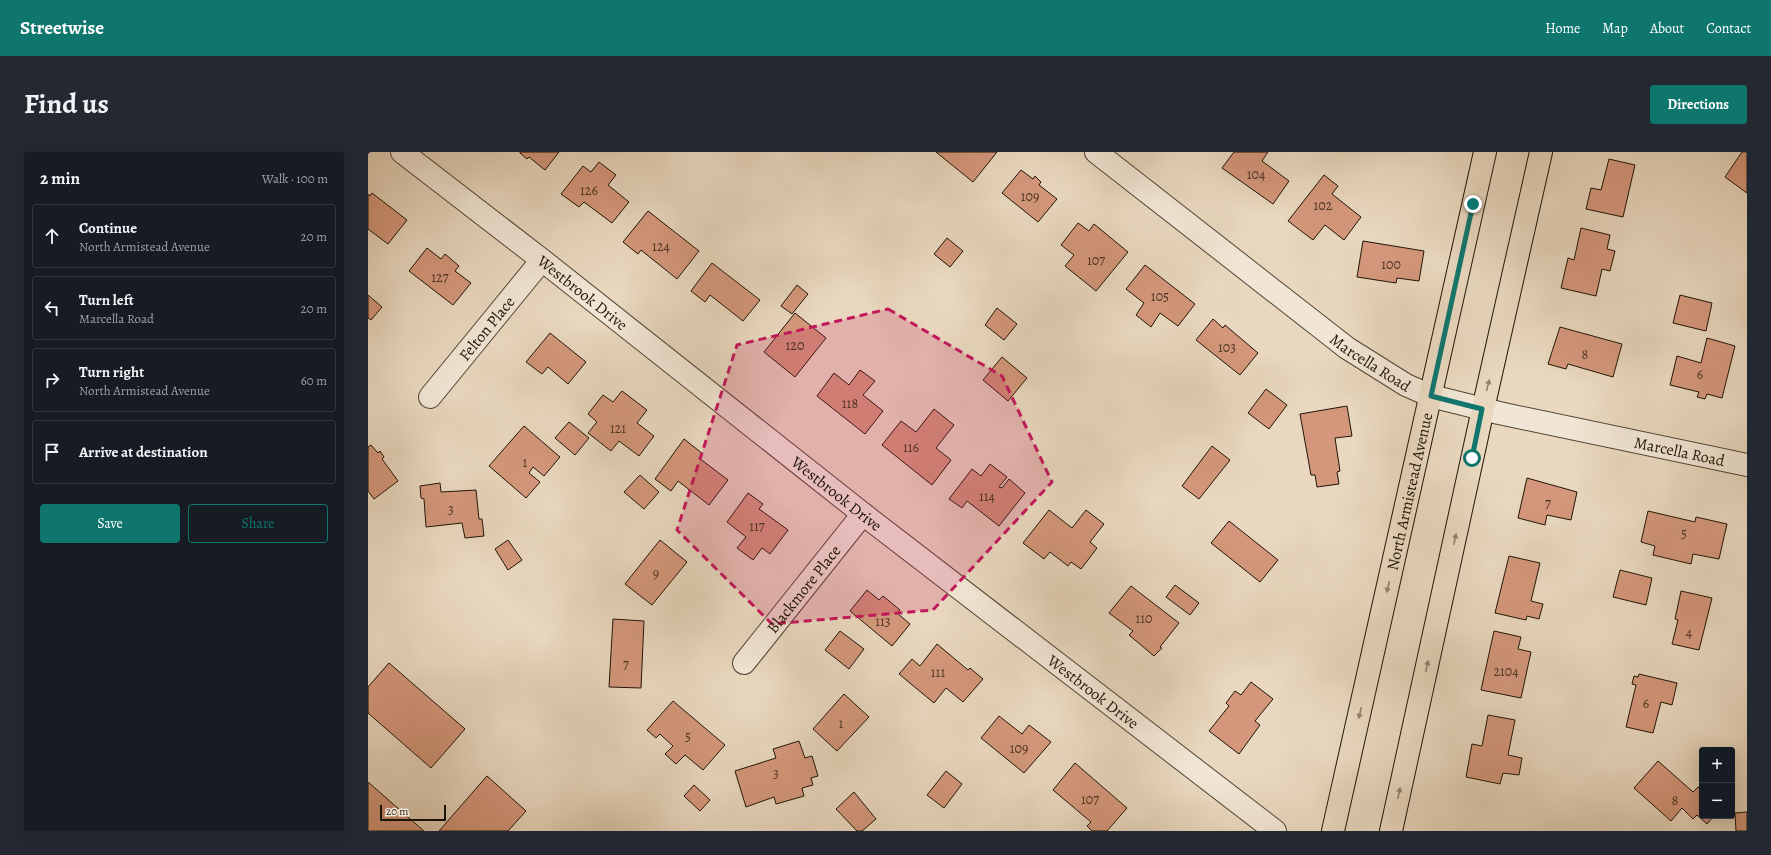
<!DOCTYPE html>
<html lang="en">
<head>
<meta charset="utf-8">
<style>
  :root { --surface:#171b24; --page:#242831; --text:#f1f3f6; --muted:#9ea1a6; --line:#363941; --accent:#0f766e }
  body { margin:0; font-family:Alegreya,serif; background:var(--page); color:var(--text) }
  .controls { position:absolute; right:12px; bottom:12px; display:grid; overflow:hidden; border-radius:4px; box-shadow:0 4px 16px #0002 }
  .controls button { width:36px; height:36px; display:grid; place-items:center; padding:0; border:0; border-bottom:1px solid var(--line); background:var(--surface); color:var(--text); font:20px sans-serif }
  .scale { position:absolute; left:12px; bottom:10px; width:66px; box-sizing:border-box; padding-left:4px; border:2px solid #1e1406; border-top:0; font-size:11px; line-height:14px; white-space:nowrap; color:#1e1406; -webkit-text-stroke:3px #f1e6d5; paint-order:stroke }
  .stop { position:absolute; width:12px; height:12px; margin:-9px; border:3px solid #0f766e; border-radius:50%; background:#fff }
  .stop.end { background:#0f766e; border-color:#fff; box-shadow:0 1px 4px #0008 }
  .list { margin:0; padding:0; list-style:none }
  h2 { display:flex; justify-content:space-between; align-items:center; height:52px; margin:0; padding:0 16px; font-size:17px }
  h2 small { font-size:13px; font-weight:400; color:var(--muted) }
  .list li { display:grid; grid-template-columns:26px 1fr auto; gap:12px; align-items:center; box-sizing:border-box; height:64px; margin:0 8px 8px; padding:0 8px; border:1px solid var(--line); border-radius:4px }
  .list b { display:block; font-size:15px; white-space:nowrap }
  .list p { margin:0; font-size:13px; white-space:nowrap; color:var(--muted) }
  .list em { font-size:13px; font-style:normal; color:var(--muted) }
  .actions { display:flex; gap:8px; padding:12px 16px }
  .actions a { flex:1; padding:9px 0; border:1px solid var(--accent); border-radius:4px; text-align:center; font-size:14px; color:var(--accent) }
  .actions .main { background:var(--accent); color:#fff }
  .icon { flex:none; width:22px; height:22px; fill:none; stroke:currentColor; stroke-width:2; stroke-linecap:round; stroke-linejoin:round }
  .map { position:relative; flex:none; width:1379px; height:679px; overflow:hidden; border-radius:4px }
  header { display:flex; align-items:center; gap:24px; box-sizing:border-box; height:56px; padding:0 20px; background:var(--accent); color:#fff }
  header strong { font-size:19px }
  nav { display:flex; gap:22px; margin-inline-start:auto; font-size:14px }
  .intro { display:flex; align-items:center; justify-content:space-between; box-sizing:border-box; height:96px; padding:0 24px }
  h1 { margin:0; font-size:28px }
  .button { padding:10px 18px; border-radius:4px; background:var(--accent); color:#fff; font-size:14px; font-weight:700 }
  main { display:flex; gap:24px; padding:0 24px }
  aside { flex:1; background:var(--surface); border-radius:4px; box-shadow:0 4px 16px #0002 }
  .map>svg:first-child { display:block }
  .building { fill:#d4977b; stroke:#1e1406 }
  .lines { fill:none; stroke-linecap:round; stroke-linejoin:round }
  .minor-casing { stroke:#514534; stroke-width:24 }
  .major-casing { stroke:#1e1406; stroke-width:24 }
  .minor { stroke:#f1e6d5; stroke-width:22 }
  .major { stroke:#e9d8bf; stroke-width:22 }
  .oneway { fill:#8e806c }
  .route { stroke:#0f766e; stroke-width:5 }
  .marked { fill:#c2185b; fill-opacity:0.2; stroke:#c2185b; stroke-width:3; stroke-dasharray:8 5; stroke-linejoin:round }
  .labels { text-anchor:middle; stroke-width:3; stroke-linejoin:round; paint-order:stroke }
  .number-label { font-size:14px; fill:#4c3523 }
  .street-label { font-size:16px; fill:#1e1406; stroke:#f1e6d5 }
</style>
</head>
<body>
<header>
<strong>Streetwise</strong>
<nav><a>Home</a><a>Map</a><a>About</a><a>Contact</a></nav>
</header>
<div class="intro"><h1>Find us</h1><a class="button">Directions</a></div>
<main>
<aside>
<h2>2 min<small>Walk · 100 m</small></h2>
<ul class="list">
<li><svg class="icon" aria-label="ahead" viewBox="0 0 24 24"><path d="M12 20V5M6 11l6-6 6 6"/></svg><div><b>Continue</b><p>North Armistead Avenue</p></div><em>20 m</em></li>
<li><svg class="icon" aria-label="left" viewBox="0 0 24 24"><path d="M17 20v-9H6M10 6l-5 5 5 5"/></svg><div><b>Turn left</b><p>Marcella Road</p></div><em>20 m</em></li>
<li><svg class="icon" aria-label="right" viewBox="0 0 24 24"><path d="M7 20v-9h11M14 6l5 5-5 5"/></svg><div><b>Turn right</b><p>North Armistead Avenue</p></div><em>60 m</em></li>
<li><svg class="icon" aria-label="arrive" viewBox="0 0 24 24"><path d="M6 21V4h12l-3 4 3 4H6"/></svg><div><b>Arrive at destination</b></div></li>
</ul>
<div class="actions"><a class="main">Save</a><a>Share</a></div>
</aside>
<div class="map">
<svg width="1379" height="679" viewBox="0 0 1379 679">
  <rect width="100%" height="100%" fill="#e9d8bf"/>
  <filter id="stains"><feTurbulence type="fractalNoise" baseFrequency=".005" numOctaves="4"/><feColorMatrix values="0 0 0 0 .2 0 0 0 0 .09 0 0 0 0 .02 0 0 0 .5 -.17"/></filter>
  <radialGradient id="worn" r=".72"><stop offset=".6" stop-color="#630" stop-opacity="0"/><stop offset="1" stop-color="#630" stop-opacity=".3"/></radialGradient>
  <g class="building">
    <polygon points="152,0 191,0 177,18 161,5 159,7 152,1"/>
    <polygon points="568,0 629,0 605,30"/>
    <polygon points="866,0 900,0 894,9 921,29 905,52 854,16"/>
    <polygon points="1374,0 1379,0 1379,41 1357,25"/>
    <polygon points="1241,7 1267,13 1255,65 1218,57 1223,36 1233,38"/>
    <polygon points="231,10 248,23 240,33 261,50 244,71 216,50 211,55 193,42 215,14 223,20"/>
    <polygon points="653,18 665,27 667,24 673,30 671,33 689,47 670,70 634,41"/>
    <polygon points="956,23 970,34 964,42 993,65 976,88 957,73 945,88 920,69"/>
    <polygon points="4,41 39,68 20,92 0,77 0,42 2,44"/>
    <polygon points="280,59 331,99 309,127 273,98 270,102 255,90"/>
    <polygon points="710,71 721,79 726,72 760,100 728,139 697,114 706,103 693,93"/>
    <polygon points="1213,76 1242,83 1239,97 1247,99 1242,119 1234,117 1228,144 1193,136 1200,106 1206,108"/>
    <polygon points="579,86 595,99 582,115 566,102"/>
    <polygon points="995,89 1056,99 1051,129 1029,126 1028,131 989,125"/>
    <polygon points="59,96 73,107 77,102 91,114 87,119 103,131 85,153 41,119"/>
    <polygon points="344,111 392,148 375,169 342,143 337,150 323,139"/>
    <polygon points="777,113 827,152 810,174 792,161 783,175 768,163 776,151 758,137"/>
    <polygon points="429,133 440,142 424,162 413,154"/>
    <polygon points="0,143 14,155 3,168 0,166"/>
    <polygon points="1312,143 1344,151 1338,179 1305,171"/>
    <polygon points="629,156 649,172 636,188 617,173"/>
    <polygon points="427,161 458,186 427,225 396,200"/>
    <polygon points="845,167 855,176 857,173 890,201 872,223 828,188"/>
    <polygon points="1192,175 1254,192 1245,225 1200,212 1198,217 1180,212"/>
    <polygon points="182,181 218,210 200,232 180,215 174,222 158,210"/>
    <polygon points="1339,186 1367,194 1354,246 1339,242 1337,247 1329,245 1331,240 1302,233 1309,204 1333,211"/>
    <polygon points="634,205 659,226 640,249 615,228"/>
    <polygon points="492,218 507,229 495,243 515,259 497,282 449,244 466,221 481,233"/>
    <polygon points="898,237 919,253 901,277 880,261"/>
    <polygon points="254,239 279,258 269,271 286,284 271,304 251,289 243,299 220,281 229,270 220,262 235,243 245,250"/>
    <polygon points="979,254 984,284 967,286 972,319 969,320 971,332 949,335 947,323 943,323 932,262"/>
    <polygon points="566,257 586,273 568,296 583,308 564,333 514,293 533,269 548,280"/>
    <polygon points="201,270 221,286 207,303 187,286"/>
    <polygon points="156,274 192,305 176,324 165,315 161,321 172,330 158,346 121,314"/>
    <polygon points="316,287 335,302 331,306 360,328 341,353 310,329 303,339 287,327"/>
    <polygon points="3,293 10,301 12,299 16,305 14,307 30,329 6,347 0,339 0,295"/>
    <polygon points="844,294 862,308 831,347 814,334"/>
    <polygon points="622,312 639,325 631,335 634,336 641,327 657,341 631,374 599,349 594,356 581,347 604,317 613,324"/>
    <polygon points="272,323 291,340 276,357 256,340"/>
    <polygon points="1159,326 1209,340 1203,368 1179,363 1177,373 1150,366"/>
    <polygon points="72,331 73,340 108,338 111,367 114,367 116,384 97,386 94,371 58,375 56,347 53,346 52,334"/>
    <polygon points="380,341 395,352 391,357 420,378 402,402 394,396 385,408 369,396 378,385 359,370"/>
    <polygon points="681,358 704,376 718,358 736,372 722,390 729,396 713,417 703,410 700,414 682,400 676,407 655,391"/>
    <polygon points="1280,359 1327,370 1328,365 1359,372 1351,407 1325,402 1323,412 1285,403 1287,394 1273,390"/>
    <polygon points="861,369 910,408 892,430 843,391"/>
    <polygon points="140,388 154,408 140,418 127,397"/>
    <polygon points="292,388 319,410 284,453 257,432"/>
    <polygon points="1141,404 1172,411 1163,449 1175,452 1171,467 1159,464 1158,468 1127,461"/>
    <polygon points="1252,418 1284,426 1278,453 1245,445"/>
    <polygon points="807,433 831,451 822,463 798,445"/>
    <polygon points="763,434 811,471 792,495 794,496 786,504 761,483 765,479 741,461"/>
    <polygon points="499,438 511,448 515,444 532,458 529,461 542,472 524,494 482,459"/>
    <polygon points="1313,439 1344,446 1331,498 1304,492 1310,468 1307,467"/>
    <polygon points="245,467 276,469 273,536 241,535"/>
    <polygon points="472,479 496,497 481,517 457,498"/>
    <polygon points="1126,479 1153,485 1150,497 1163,500 1153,546 1113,538"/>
    <polygon points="569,492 600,518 602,516 615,527 595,550 578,536 566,551 531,522 544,507 552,514"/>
    <polygon points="21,511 97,577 63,616 0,561 0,535"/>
    <polygon points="1271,522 1309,531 1304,553 1293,550 1285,581 1258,575 1268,533 1264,532 1266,524 1270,525"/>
    <polygon points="883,530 905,547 887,569 892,573 871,602 841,579 861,554 858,551 867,539 873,543"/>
    <polygon points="476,542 501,565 469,599 445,577"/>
    <polygon points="305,549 357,593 335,618 317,603 308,612 297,602 305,594 292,582 288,586 279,578"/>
    <polygon points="1120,563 1147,568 1140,603 1154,606 1151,623 1135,621 1132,632 1098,625 1104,592 1114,594"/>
    <polygon points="631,564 654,582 661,573 683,590 656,621 613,586"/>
    <polygon points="431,589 437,606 444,604 450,624 443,626 445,633 434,636 436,644 408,652 406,645 378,655 367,619 408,606 405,597"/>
    <polygon points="1290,609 1325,640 1330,635 1334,638 1334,664 1346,664 1339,672 1329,663 1325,667 1314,656 1303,669 1266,636"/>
    <polygon points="707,611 759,656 739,679 724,679 719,674 723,670 685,638"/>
    <polygon points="578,619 594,632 576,656 559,643"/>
    <polygon points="119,624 158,659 140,679 71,679"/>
    <polygon points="0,630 56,679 0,679"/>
    <polygon points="326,633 342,648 332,659 316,644"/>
    <polygon points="486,640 508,667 494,679 489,679 468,657"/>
    <polygon points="1379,660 1379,679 1368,679 1367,661"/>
  </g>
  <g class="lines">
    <defs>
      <g id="minor">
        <path id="s1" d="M 34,0 L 174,108 L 495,362 L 907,679"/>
        <path id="s2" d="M 728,0 L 979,196 L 1038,233 L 1063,244 L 1131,261 L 1379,313"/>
        <path id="s3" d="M 62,245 L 174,108"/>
        <path id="s4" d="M 376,511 L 495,362"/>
      </g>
      <g id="major">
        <path id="s5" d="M 965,679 L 1117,0"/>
        <polyline points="1023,679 1115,257 1173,0"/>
      </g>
    </defs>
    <use href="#minor" class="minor-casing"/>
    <use href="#major" class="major-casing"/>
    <use href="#minor" class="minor"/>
    <use href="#major" class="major"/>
  </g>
  <defs><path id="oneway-solid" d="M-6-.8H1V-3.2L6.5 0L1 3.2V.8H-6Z"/></defs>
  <g class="oneway">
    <use href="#oneway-solid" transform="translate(1120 233) rotate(-76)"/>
    <use href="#oneway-solid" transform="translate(1087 387) rotate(-78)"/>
    <use href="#oneway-solid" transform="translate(1020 435) rotate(103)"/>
    <use href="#oneway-solid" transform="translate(1059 514) rotate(-78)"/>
    <use href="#oneway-solid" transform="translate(992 561) rotate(103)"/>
    <use href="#oneway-solid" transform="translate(1031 641) rotate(-78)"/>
  </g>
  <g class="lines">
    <polyline class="route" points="1104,306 1114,257 1063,244 1105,52"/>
  </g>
  <path class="marked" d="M 520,157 L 634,224 L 684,330 L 565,458 L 404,472 L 309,378 L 369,193 Z"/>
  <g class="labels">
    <g class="number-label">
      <text x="888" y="27">104</text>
      <text x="221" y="43">126</text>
      <text x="662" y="49">109</text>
      <text x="955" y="58">102</text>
      <text x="293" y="99">124</text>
      <text x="728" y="113">107</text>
      <text x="1023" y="117">100</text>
      <text x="72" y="130">127</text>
      <text x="792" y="149">105</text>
      <text x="427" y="198">120</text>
      <text x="859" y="200">103</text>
      <text x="1217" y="207">8</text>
      <text x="1332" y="227">6</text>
      <text x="482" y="256">118</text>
      <text x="250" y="281">121</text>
      <text x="543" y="300">116</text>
      <text x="157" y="315">1</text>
      <text x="619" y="349">114</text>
      <text x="1180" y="356">7</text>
      <text x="83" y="362">3</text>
      <text x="389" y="379">117</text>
      <text x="1316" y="386">5</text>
      <text x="288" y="426">9</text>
      <text x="776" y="471">110</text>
      <text x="515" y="474">113</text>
      <text x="1321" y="485">4</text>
      <text x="258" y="517">7</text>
      <text x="1138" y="524">2104</text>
      <text x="570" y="525">111</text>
      <text x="1278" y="556">6</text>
      <text x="473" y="576">1</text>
      <text x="320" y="589">5</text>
      <text x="651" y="601">109</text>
      <text x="408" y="626">3</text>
      <text x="722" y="652">107</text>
      <text x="1307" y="653">8</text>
    </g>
    <g class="street-label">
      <text dy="6" stroke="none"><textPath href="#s1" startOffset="229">Westbrook Drive</textPath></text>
      <text dy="6" stroke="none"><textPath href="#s3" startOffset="89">Felton Place</textPath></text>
      <text dy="6" stroke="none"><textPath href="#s2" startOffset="346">Marcella Road</textPath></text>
      <text dy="6" stroke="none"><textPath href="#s2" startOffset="670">Marcella Road</textPath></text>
      <text dy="6" stroke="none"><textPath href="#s5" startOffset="348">North Armistead Avenue</textPath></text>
      <text dy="6" stroke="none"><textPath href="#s1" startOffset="553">Westbrook Drive</textPath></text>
      <text dy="6" stroke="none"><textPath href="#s4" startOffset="95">Blackmore Place</textPath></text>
      <text dy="6" stroke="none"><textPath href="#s1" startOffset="877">Westbrook Drive</textPath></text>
    </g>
  </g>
  <rect width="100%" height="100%" filter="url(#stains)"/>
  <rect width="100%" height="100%" fill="url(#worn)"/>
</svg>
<div class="controls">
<button>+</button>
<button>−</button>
</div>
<div class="scale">20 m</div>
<div class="stop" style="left:1104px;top:306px"></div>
<div class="stop end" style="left:1105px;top:52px"></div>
</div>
</main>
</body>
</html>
